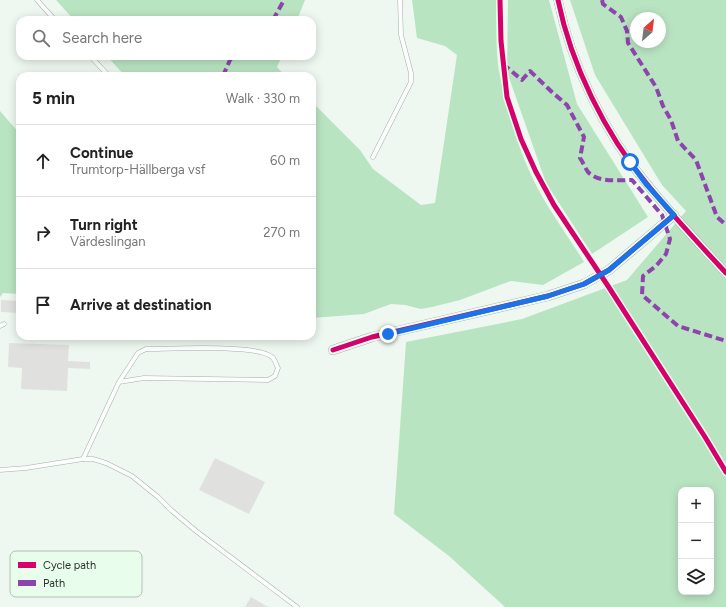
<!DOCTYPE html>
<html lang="en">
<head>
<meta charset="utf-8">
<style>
  :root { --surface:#fff; --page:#f6f6f6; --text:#222; --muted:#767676; --line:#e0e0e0 }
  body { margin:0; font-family:Figtree,sans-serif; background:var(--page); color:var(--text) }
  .controls { position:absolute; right:12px; bottom:12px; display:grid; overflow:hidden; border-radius:8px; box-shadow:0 2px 10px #0003 }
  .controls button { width:36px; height:36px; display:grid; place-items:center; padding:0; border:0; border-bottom:1px solid var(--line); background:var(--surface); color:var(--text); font:20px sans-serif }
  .compass { position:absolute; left:630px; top:12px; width:36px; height:36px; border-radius:50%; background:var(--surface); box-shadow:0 2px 10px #0003; rotate:28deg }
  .stop { position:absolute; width:12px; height:12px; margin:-9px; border:3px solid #1a73e8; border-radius:50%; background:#fff }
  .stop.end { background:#1a73e8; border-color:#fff; box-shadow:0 1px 4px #0008 }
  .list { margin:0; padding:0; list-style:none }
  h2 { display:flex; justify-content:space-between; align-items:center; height:52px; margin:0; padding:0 16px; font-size:17px }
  h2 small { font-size:13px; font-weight:400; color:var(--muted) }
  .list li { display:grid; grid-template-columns:26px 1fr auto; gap:12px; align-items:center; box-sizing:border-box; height:72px; padding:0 16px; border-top:1px solid var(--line) }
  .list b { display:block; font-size:15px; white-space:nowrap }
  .list p { margin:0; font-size:13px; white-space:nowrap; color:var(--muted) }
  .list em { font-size:13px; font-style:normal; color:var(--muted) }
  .icon { flex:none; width:22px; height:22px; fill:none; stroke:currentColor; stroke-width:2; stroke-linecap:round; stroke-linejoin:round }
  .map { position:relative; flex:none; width:726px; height:607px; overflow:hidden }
  .search { position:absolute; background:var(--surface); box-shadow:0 2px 10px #0003; left:16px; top:16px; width:300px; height:44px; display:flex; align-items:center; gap:10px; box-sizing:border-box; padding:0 14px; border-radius:12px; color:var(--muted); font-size:15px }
  .panel { position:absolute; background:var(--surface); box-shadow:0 2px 10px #0003; left:16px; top:72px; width:300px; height:268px; border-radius:12px }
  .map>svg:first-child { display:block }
  .forest { fill:#b9e4c2; fill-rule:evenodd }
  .building { fill:#e0e0df }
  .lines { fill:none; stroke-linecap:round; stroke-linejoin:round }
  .service-casing { stroke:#a6aea8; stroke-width:5 }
  .minor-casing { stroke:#a6aea8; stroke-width:9 }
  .tertiary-casing { stroke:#a6aea8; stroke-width:10 }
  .service { stroke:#fcfefd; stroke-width:4 }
  .minor { stroke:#fcfefd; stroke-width:8 }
  .tertiary { stroke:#fcfefd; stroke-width:9 }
  .quiet { stroke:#8e44ad; stroke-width:4; stroke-dasharray:8 4; stroke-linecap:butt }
  .cycleway-casing { stroke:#e9fdec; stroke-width:8 }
  .cycleway { stroke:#d6006c; stroke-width:5 }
  .route { stroke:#1a73e8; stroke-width:5 }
  .key { fill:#e9fdec; stroke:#b0c0b2; stroke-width:1 }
  .key-label { font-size:11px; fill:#2a322c }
</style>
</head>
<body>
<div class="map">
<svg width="726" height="607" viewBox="0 0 726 607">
  <rect width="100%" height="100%" fill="#eef8f0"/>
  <g class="forest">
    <polygon points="56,0 305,0 297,20 74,20"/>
    <path d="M 412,0 L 496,0 C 497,25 495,51 500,76 C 506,108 518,147 532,177 C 546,207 567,234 584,262 L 543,285 L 511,281 L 460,300 L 432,307 L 421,309 L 405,305 L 391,304 L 364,314 L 312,318 L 312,102 L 360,150 L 373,169 L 421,205 L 435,203 L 457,55 L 445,46 L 417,38 Z"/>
    <polygon points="508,0 549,0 577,104 648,217 592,254 546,183 507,72"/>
    <path d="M 570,0 L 726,0 L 726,607 L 505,607 L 449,556 L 394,514 L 406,342 L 522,319 L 627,280 L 686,211 L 662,185 L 595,75 ZM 636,18 L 660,18 L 660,42 L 636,42 ZM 681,490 L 711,490 L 711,592 L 681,592 Z"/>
    <polygon points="107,56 282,56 277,67 285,76 125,76"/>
    <polygon points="0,111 20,134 20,294 3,293 0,297"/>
  </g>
  <g class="building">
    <polygon points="1,300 20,301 20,313 1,312"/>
    <polygon points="9,343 69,345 68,361 90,362 90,369 68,368 67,391 21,389 22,368 8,367"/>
    <polygon points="215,458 265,482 249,514 199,490"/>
    <polygon points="251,597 268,607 245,607"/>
  </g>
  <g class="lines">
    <defs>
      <g id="service">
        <polyline points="37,0 55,20"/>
        <polyline points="90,56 109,76"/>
        <polyline points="373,157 411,82 411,73 401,35 400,0"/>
        <polyline points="0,326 4,324"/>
        <path d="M 83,459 L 119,382 L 138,353 L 146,349 C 169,349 257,344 272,357 C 275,359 276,365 278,368 L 275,376 L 268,380 L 144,378 L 119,382"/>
        <polyline points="0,470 26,468 83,459 93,459 106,463 132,476 158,497 171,510 196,531 297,607"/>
      </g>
      <path id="minor" d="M 558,0 C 571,64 605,134 647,184 C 672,215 699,244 726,273"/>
      <polyline id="tertiary" points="333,350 372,337 548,296 584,284 609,270 674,215"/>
    </defs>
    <use href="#service" class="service-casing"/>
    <use href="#minor" class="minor-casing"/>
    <use href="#tertiary" class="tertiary-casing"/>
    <use href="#service" class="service"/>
    <use href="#minor" class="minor"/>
    <use href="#tertiary" class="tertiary"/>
    <g class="quiet">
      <polyline points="602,0 603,4 621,17 627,31 628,43 656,87 663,106 671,120 678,141 696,160 717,217 726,225"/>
      <polyline points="273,20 284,0"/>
      <path d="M 503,64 L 522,80 L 530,71 L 553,93 L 567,105 L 584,137 L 580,158 C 583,162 585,168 588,172 C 599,183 618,180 632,180 L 662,215 L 670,239 L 666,254 L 656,266 L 643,276 L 642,295 L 678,326 L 726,341"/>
      <polyline points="223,76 230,60 234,56"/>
    </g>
    <defs>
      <g id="cycleway">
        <polyline points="500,0 501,41 507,97 521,139 536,172 554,205 608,286 705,437 726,472"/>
        <path d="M 558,0 C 571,64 605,134 647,184 C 672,215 699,244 726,273"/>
        <polyline points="333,350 372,337 548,296 584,284 609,270 674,215"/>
      </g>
    </defs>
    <use href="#cycleway" class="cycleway-casing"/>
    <use href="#cycleway" class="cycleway"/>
  </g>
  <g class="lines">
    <polyline class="route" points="388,334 548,296 584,284 609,270 674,215 646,184 630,162"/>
  </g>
  <rect x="10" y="551" width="132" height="46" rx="6" class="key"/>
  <rect x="18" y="562" width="18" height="6" fill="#d6006c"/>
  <rect x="18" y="580" width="18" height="6" fill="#8e44ad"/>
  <g class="key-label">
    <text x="43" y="569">Cycle path</text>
    <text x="43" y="587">Path</text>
  </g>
</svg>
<div class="controls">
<button>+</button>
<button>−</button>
<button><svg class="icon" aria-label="layers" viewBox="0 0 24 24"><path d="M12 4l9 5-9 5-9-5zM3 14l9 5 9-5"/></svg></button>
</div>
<svg class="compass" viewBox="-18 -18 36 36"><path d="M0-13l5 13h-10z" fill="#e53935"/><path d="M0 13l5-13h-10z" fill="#767676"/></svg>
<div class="stop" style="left:630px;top:162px"></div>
<div class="stop end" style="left:388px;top:334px"></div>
<div class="search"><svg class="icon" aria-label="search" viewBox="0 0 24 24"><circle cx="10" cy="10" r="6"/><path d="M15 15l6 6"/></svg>Search here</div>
<section class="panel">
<h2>5 min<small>Walk · 330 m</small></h2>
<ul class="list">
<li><svg class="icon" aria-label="ahead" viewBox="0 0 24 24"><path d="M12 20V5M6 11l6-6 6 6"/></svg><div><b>Continue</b><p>Trumtorp-Hällberga vsf</p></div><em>60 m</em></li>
<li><svg class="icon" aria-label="right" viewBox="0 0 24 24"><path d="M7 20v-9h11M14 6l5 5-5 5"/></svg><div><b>Turn right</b><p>Värdeslingan</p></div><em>270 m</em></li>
<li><svg class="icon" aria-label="arrive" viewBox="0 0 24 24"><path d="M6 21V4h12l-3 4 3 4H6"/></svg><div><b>Arrive at destination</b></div></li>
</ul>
</section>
</div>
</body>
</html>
